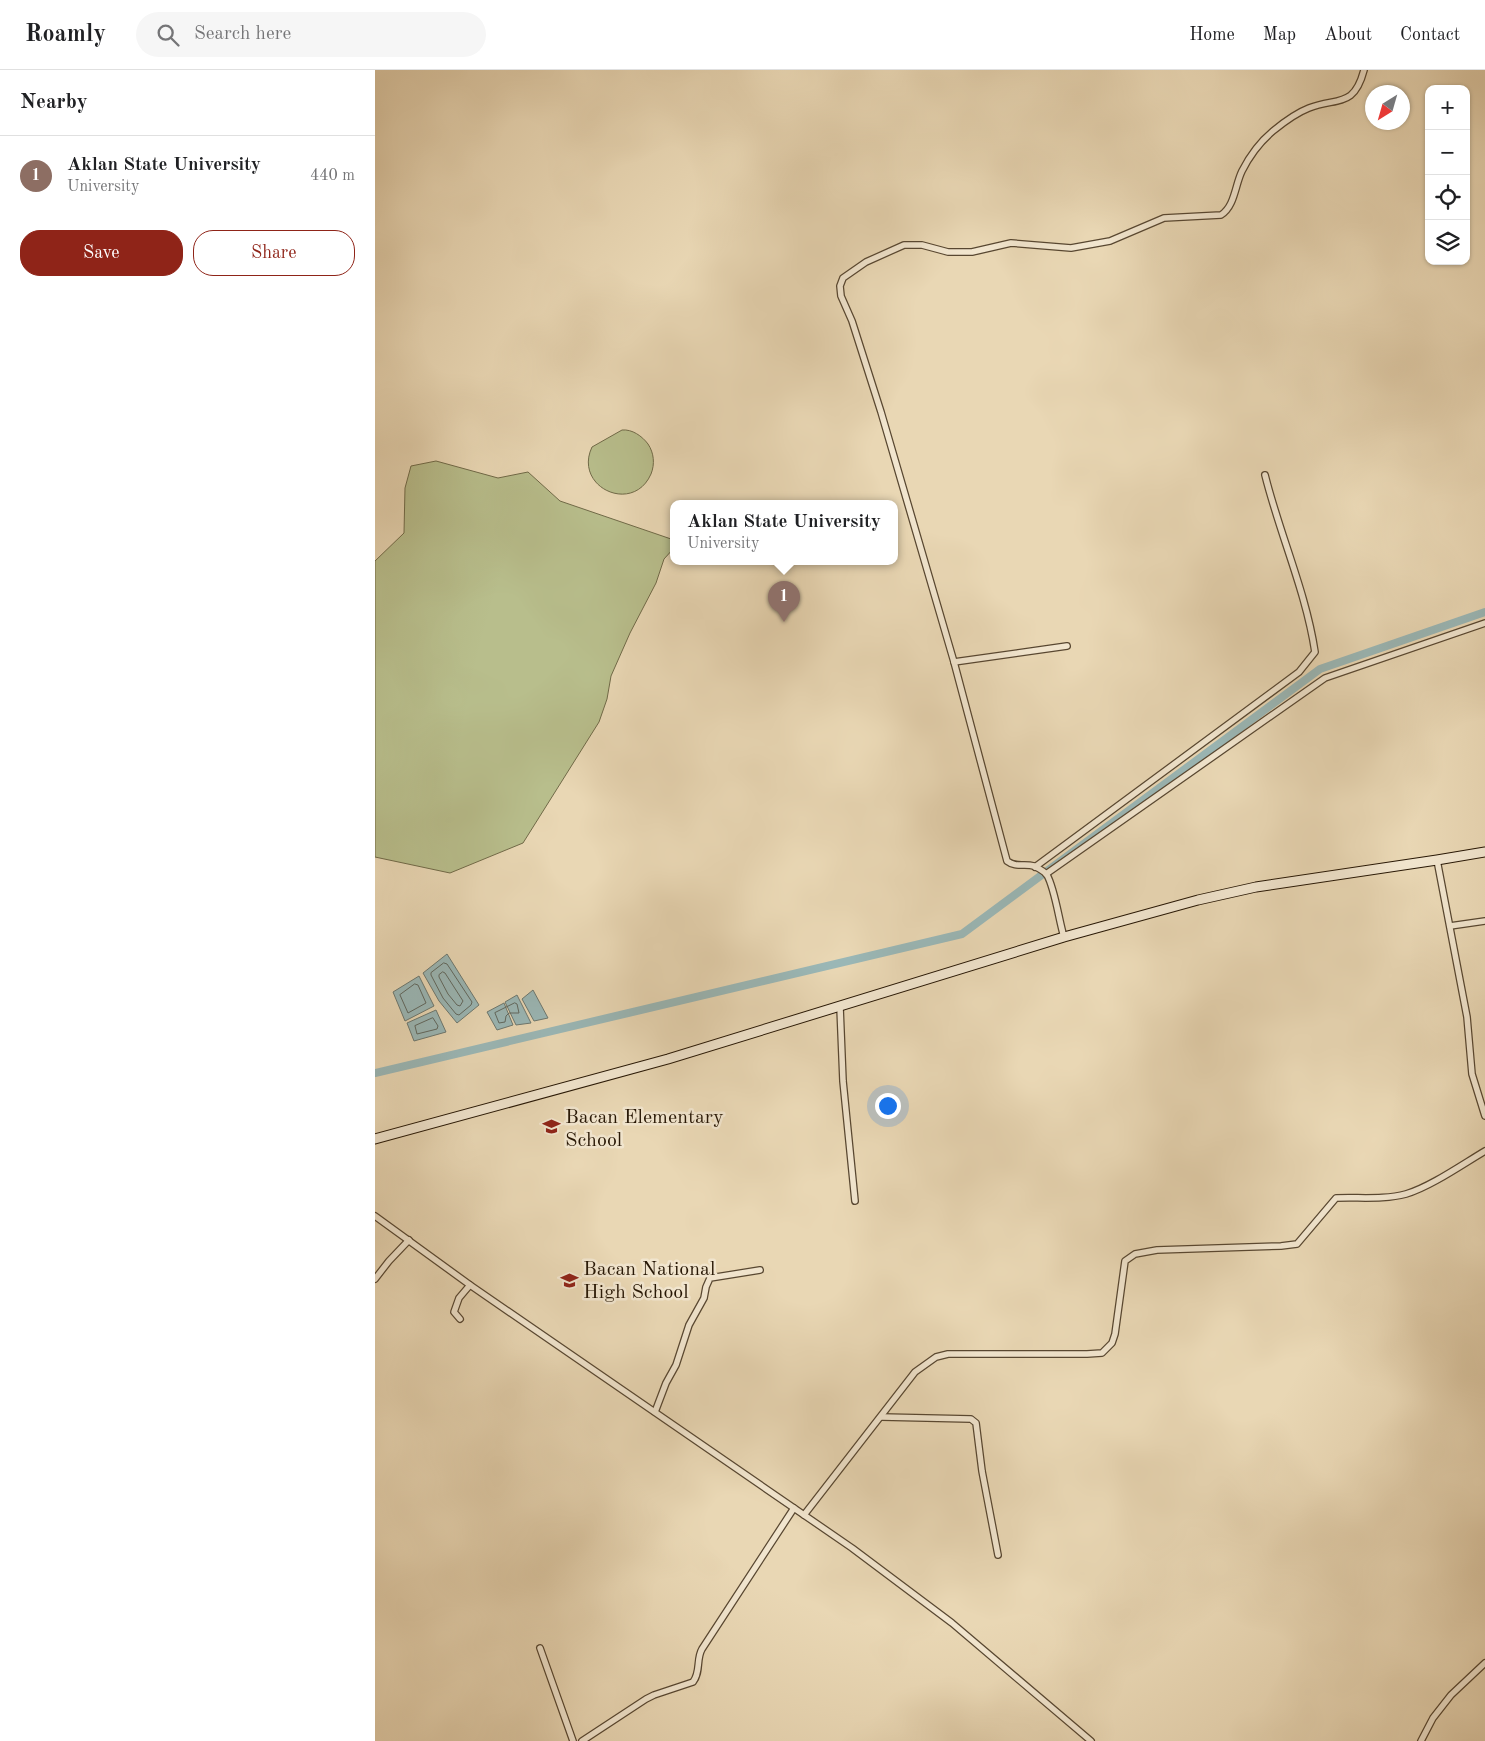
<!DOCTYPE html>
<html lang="en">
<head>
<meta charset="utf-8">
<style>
  :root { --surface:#fff; --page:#f6f6f6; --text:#202124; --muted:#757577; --line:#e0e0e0; --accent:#8f2418 }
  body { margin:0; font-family:"Old Standard TT",serif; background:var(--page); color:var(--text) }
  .controls { position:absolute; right:15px; top:15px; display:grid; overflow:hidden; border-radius:10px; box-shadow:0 1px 4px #0004 }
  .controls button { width:45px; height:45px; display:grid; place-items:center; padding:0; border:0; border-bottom:1px solid var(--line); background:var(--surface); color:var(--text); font:25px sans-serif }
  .compass { position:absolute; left:990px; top:15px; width:45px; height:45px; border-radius:50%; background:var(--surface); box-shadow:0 1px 4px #0004; rotate:217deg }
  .you { position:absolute; left:512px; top:1035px; width:18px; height:18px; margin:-12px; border:4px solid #fff; border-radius:50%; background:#1a73e8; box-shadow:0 0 0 8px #1a73e833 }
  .badge { display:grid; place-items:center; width:32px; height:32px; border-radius:50%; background:var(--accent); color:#fff; font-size:16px; font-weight:700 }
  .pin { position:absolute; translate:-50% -41px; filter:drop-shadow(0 1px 2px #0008) }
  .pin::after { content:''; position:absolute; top:26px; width:18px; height:15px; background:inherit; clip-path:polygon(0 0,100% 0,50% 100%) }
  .popup { position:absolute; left:295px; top:430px; width:228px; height:65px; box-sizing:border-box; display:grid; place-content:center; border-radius:10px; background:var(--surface); filter:drop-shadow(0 1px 4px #0005); font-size:16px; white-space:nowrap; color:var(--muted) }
  .popup b { font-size:19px; color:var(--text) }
  .popup::after { content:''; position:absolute; left:50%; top:100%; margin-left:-10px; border:10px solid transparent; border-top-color:var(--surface) }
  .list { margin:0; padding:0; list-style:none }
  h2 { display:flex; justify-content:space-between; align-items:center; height:65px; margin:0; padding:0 20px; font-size:21px }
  h2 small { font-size:16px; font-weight:400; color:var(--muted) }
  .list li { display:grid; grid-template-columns:32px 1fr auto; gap:15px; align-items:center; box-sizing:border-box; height:80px; padding:0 20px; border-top:1px solid var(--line) }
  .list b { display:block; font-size:19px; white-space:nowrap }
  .list p { margin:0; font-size:16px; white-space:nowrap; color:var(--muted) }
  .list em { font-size:16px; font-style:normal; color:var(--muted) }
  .actions { display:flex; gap:10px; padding:15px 20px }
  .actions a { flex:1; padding:11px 0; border:1px solid var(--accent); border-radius:20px; text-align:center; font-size:18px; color:var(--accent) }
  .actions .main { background:var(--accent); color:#fff }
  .icon { flex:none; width:28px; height:28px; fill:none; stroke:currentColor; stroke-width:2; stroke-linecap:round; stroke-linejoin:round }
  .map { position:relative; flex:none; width:1110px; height:1671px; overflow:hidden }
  header { display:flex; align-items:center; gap:30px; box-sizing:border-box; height:70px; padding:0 25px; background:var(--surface); border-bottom:1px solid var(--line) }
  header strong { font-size:24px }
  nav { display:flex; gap:28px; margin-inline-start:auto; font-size:18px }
  .search { width:350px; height:45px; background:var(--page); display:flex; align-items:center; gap:12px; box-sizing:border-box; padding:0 18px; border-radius:28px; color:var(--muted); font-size:19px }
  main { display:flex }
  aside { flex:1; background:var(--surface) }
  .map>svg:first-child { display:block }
  .green { fill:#b8be8c; stroke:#706a48 }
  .water { fill:#9ab7b6; stroke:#6c776f }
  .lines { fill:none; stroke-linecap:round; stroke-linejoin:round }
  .shore { stroke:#60675e; stroke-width:1 }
  .canal { stroke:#9ab7b6; stroke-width:8 }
  .minor-casing { stroke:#584731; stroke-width:8 }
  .secondary-casing { stroke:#271705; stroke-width:11 }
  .minor { stroke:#f1e5ce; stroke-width:5.5 }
  .secondary { stroke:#f1e5ce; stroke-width:9 }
  .labels { text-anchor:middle; stroke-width:5; stroke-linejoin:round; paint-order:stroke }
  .poi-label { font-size:20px; fill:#271705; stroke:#f1e5ce; text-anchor:start }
</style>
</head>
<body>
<header>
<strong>Roamly</strong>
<div class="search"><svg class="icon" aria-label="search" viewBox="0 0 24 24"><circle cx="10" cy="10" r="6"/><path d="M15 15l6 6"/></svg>Search here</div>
<nav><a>Home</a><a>Map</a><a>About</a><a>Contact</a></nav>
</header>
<main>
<aside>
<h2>Nearby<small></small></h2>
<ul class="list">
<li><span class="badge" style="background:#8d6e63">1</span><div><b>Aklan State University</b><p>University</p></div><em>440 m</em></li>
</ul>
<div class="actions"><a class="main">Save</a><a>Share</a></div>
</aside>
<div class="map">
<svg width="1110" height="1671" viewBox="0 0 1110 1671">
  <rect width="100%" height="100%" fill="#e9d7b4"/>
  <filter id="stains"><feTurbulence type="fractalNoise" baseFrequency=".004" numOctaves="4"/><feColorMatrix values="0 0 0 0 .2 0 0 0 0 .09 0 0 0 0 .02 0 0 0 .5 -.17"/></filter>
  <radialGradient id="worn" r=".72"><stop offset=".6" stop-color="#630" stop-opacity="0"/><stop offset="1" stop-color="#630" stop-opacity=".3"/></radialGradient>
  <g class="green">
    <path d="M 247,360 C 257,359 267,366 273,374 C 279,383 280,394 276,404 C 258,445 198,417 217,377 Z"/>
    <polygon points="61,391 123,408 153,402 185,431 299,470 299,478 289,489 281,513 255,563 236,606 232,629 224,652 148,773 75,803 0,787 0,491 29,463 30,418 36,396"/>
  </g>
  <g class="water">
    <polygon points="72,884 104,935 82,953 64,931 48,903"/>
    <polygon points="44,906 59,936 30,951 18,922"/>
    <polygon points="158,920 173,948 159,951 147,929"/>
    <polygon points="142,925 156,953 141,955 130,932"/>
    <polygon points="129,933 138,955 122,960 112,942"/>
    <polygon points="61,940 71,962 39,971 32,953"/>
  </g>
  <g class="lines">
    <g class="shore">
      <polygon points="69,893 72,894 97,932 96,935 84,945 81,944 68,928 56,905 56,903"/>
      <polygon points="68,902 70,903 88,931 85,936 82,935 73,924 64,907 64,905"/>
      <polygon points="40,914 43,915 51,933 33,943 25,925"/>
      <polygon points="140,933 142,934 144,943 134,943 131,946 130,952 124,953 120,943"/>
      <polygon points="58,948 63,956 62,959 42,964 40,956"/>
    </g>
    <polyline class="canal" points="0,1003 587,864 945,599 1110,542"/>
    <defs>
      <g id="minor">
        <polyline points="579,592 692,576"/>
        <polyline points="1062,790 1092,947 1097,1004 1110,1046"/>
        <path d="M 660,797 L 924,602 L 940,582 C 931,522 905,465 890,405"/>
        <polyline points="671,804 950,608 1110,553"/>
        <polyline points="1075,856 1110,851"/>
        <path d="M 689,867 C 684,851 680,819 672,805 C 669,801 663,798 659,796 C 649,793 641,798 632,791 L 579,592 L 506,342 L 477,251 L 466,226 L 465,216 L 468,208 L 491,192 L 529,175 L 547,175 L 573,182 L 597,182 L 636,173 L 696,178 L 735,171 L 789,148 L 846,145 C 860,136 860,115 867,101 C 874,87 886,71 898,61 C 909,52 921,43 934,38 C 963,27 979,38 989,0"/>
        <polyline points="465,937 468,1011 480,1131"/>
        <polyline points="0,1146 95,1215 477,1478 577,1553 716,1671"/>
        <polyline points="0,1209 14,1191 34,1170"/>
        <polyline points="85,1249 79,1242 84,1228 95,1215"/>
        <polyline points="280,1342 291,1313 301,1295 314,1255 329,1228 331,1217 335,1208 385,1200"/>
        <polyline points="507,1347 596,1349 601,1353 607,1401 623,1485"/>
        <path d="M 429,1445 L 540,1302 L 561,1287 L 573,1284 L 712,1284 L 727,1283 L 737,1273 L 740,1264 L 750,1191 L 760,1184 L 782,1180 L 906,1176 L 922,1174 L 961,1128 C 984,1127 1009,1130 1031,1124 C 1055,1117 1088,1094 1110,1081"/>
        <polyline points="165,1578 198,1671"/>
        <path d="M 207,1671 L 271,1629 L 279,1625 L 318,1612 C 326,1602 321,1589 327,1579 L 419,1438"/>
        <polyline points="1046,1671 1058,1648 1076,1625 1110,1593"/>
      </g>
      <polyline id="secondary" points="0,1069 293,989 689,867 823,830 881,817 1062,790 1110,782"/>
    </defs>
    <use href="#minor" class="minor-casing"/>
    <use href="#secondary" class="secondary-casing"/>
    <use href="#minor" class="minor"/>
    <use href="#secondary" class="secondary"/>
  </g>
  <defs>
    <symbol id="school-bare" viewBox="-9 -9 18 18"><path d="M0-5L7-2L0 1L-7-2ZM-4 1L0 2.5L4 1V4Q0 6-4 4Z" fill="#8f2418" stroke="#f1e5ce" stroke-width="2.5" paint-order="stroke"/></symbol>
  </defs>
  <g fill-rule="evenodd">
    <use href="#school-bare" x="164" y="1044" width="25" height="25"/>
    <use href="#school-bare" x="182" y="1198" width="25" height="25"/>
  </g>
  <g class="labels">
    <g class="poi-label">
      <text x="190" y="1053">Bacan Elementary<tspan x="190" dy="23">School</tspan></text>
      <text x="208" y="1205">Bacan National<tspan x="208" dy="23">High School</tspan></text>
    </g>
  </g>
  <rect width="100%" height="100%" filter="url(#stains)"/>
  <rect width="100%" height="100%" fill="url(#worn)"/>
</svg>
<div class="controls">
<button>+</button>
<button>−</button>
<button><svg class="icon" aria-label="locate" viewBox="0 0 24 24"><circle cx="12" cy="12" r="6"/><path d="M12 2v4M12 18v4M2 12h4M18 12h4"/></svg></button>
<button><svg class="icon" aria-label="layers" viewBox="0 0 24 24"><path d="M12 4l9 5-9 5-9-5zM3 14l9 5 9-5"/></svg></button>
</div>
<svg class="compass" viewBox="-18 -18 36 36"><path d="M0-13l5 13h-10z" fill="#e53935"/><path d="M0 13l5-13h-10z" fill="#757577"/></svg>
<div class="you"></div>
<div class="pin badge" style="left:409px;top:552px;background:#8d6e63">1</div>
<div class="popup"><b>Aklan State University</b>University</div>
</div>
</main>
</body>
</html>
